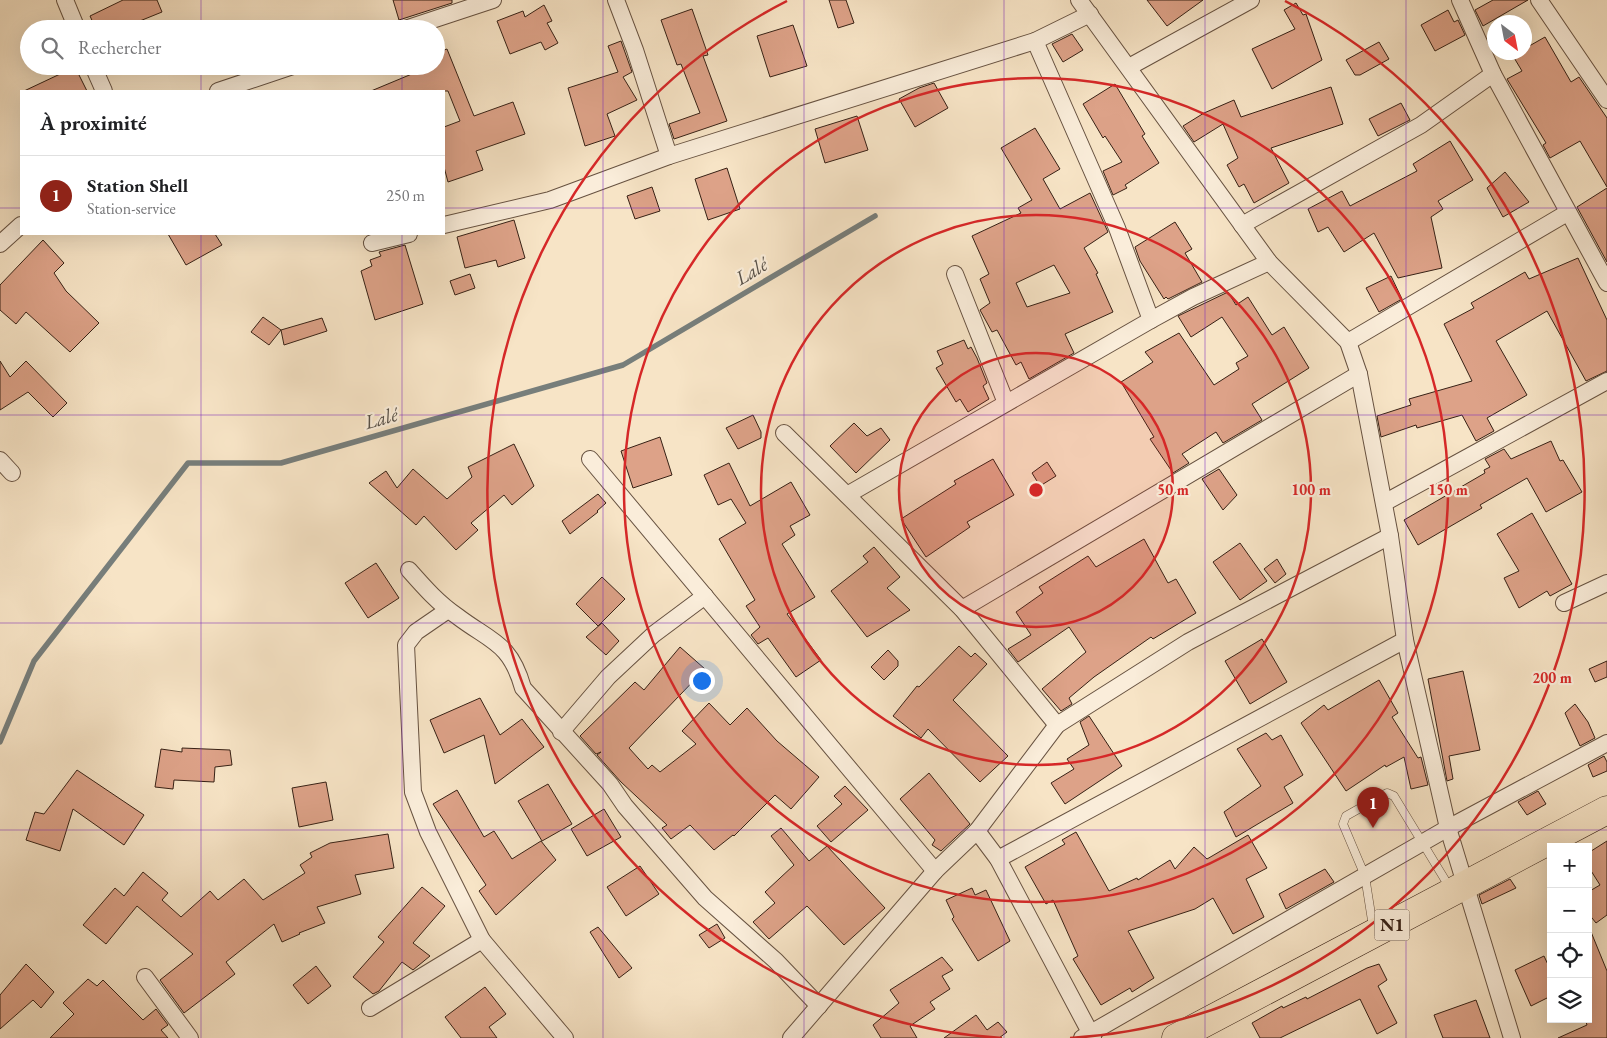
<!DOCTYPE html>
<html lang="fr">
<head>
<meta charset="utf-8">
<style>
  :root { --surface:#fff; --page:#f2f2f2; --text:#202124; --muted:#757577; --line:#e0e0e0; --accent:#8f2418 }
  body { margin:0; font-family:"EB Garamond",serif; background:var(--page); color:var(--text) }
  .controls { position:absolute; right:15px; bottom:15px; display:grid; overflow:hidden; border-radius:0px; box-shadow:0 5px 20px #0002 }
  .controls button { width:45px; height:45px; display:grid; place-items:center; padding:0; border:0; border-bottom:1px solid var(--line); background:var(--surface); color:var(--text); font:25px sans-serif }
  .compass { position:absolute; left:1487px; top:15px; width:45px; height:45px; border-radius:50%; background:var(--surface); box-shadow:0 5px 20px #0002; rotate:148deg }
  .you { position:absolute; left:701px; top:680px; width:18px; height:18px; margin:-12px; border:4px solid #fff; border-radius:50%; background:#1a73e8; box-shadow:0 0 0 8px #1a73e833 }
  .badge { display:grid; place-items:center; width:32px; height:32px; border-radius:50%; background:var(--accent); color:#fff; font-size:16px; font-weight:700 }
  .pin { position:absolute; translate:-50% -41px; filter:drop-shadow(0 1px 2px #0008) }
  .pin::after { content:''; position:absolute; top:26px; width:18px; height:15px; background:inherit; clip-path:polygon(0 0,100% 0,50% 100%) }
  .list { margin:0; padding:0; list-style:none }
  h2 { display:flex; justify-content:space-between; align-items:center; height:65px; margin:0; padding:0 20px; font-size:21px }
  h2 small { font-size:16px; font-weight:400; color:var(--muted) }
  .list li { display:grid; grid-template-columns:32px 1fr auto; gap:15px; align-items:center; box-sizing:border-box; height:80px; padding:0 20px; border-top:1px solid var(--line) }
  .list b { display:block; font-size:19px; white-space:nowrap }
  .list p { margin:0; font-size:16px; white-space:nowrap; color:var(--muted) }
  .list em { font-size:16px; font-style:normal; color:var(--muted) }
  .icon { flex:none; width:28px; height:28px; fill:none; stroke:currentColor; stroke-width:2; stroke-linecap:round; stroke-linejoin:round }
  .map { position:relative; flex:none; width:1607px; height:1038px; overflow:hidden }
  .search { position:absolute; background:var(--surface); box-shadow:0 5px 20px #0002; left:20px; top:20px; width:425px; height:55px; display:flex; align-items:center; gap:12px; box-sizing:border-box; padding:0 18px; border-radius:28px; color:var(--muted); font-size:19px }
  .panel { position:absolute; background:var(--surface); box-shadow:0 5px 20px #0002; left:20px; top:90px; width:425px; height:145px; border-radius:0px }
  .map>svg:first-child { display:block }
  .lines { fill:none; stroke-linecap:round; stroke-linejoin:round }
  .stream { stroke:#777e7b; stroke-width:5.5 }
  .building { fill:#dda288; stroke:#372115; fill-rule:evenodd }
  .service-casing { stroke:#675241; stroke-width:9 }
  .minor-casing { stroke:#675241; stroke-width:18 }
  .trunk-casing { stroke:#372115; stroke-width:29 }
  .service { stroke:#faedda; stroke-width:8 }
  .minor { stroke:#faedda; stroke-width:16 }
  .trunk { stroke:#f7e4c6; stroke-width:28 }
  .grid { fill:none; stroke:#7b2cbf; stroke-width:1; stroke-opacity:0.55 }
  .ring { fill:none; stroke:#d62828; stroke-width:2.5 }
  .labels { text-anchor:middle; stroke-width:4.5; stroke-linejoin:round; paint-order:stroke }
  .shield { fill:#faedda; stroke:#725e50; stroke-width:1 }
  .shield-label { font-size:18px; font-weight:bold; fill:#372115 }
  .water-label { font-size:20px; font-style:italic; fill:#575048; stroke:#faedda }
  .centre { fill:#d62828; stroke:#faedda; stroke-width:2.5 }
  .ring-label { font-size:15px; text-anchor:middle; font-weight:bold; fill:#d62828; stroke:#faedda; stroke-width:4.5; stroke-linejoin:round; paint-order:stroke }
</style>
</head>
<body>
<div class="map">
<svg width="1607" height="1038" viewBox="0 0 1607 1038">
  <rect width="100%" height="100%" fill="#f7e4c6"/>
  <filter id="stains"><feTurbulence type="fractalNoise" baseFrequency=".004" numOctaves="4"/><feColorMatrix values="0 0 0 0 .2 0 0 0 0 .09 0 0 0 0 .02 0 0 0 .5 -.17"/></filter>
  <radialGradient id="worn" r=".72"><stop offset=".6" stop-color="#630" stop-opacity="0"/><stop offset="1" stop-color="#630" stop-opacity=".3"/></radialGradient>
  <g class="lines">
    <polyline class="stream" points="0,742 34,661 188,463 281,463 623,365 875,216"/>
  </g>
  <g class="building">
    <polygon points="123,0 157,0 162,12 120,29 96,29 90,16"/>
    <polygon points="393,0 452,0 452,3 399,20"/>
    <polygon points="829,0 846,0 854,23 838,28"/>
    <polygon points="1147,0 1203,0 1167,26"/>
    <polygon points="1493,0 1528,0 1483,26 1475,10"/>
    <polygon points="1296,3 1303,15 1306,14 1322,60 1272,89 1252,49 1295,29 1284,10"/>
    <polygon points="544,5 552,21 547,23 558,43 545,50 541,42 510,54 497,21 523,11 525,17"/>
    <polygon points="692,9 708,55 703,56 727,121 674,139 669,124 700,113 681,64 677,65 661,20"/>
    <polygon points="1448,10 1454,22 1458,20 1465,35 1435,51 1421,25"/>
    <polygon points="793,25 807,66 770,77 757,36"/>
    <polygon points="1072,34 1083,50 1063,62 1052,44"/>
    <polygon points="1545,37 1571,82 1579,77 1607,118 1607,187 1580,141 1550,158 1543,145 1546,143 1507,79 1522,71 1513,56 1524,52 1524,49"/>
    <polygon points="621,41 632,72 623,77 637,100 607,114 615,136 585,146 568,88 618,72 608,46"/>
    <polygon points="1379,42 1389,59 1360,75 1355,75 1346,60"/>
    <polygon points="447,49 474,116 513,102 525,134 476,151 483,170 448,182 444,167 444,127 460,121 448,91 371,91 419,71 417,66 436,66 436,53"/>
    <polygon points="75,67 87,91 24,91"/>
    <polygon points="934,83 948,108 915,127 899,99 919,88"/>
    <polygon points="1115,84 1145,134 1142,136 1159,163 1125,185 1127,188 1113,195 1103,171 1122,162 1105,136 1103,138 1083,104"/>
    <polygon points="1331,87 1343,124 1271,148 1289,183 1254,203 1244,184 1239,187 1227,165 1238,158 1223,124 1194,142 1183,126 1204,113 1234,100 1241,117"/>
    <polygon points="1401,103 1410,120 1378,136 1369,119"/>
    <polygon points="857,116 868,150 825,163 815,129"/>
    <path d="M 1035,128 L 1060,169 L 1043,179 L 1060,209 L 1090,193 L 1108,232 L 1084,248 L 1098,273 L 1096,274 L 1113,312 L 1065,334 L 1074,353 L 1029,379 L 1021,362 L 1016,365 L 997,330 L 992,332 L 980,310 L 990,303 L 980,279 L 989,274 L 972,236 L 1021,213 L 1018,208 L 1032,200 L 1001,148 ZM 1054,265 L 1070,293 L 1027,307 L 1016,283 Z"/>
    <polygon points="1450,141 1473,180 1438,201 1443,209 1431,217 1442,268 1398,278 1374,233 1344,252 1328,227 1318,232 1308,209 1342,191 1350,206 1417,171 1413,164"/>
    <polygon points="727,168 740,209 708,220 695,179"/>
    <polygon points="1505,172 1529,202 1503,217 1487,188"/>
    <polygon points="652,187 660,211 635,219 627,196"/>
    <polygon points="1607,188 1607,262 1577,207"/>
    <polygon points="514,220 525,258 498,267 496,260 465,268 457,237"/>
    <polygon points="1175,222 1192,249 1185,253 1202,282 1168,299 1166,297 1164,299 1140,261 1135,247"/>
    <polygon points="168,234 215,234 222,245 186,265"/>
    <polygon points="43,240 64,263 54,273 66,291 99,323 70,352 26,312 16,324 0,310 0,285"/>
    <polygon points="405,245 423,304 375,320 361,271 372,266 370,260 381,256 379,252"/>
    <polygon points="1578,258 1607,320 1607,371 1586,381 1547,311 1496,341 1527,395 1487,418 1494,431 1476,441 1462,415 1417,428 1416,425 1381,437 1377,416 1411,405 1409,399 1472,381 1444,324 1474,308 1471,303 1525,272 1529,279"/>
    <polygon points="470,274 475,288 455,295 450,281"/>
    <polygon points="1391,276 1402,299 1379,312 1366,288"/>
    <polygon points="1228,292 1236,305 1248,297 1272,335 1284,327 1309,368 1252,404 1262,420 1223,443 1216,432 1182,454 1189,463 1173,473 1150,439 1154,437 1121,382 1153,362 1145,352 1179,333 1214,385 1239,369 1236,363 1248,356 1222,317 1191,337 1178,316"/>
    <polygon points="263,317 281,330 269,345 251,332"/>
    <polygon points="322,318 327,331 284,345 281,330"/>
    <polygon points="964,340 968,349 971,347 977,358 987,383 983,386 989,399 968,412 960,399 956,402 936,368 943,364 937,351"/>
    <polygon points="0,361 10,377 26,361 67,403 53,417 28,392 0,410"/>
    <polygon points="753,415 761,432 761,438 738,449 726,428"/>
    <polygon points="854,423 867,436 881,428 890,440 856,473 830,446"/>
    <polygon points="660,437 672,475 633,488 621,451"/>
    <polygon points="1551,441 1560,461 1563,460 1582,492 1546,512 1527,478 1480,505 1482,508 1418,545 1404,520 1485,473 1484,470 1490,467 1485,459 1504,449 1511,459"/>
    <polygon points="514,444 534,486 512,505 504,495 471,523 478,530 456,550 424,516 416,525 369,483 386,471 397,488 413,469 447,499 472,477 468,467"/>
    <polygon points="993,459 1014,495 967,522 970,527 926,557 901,519 956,484 954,481"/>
    <polygon points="1047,462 1056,476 1040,486 1032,473"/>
    <polygon points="729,463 750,506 791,482 810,515 790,526 795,535 782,544 815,597 787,614 821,660 796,677 768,638 758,644 751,635 760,627 746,606 755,600 719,539 746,523 731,499 718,505 704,475"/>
    <polygon points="1219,469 1237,495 1223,510 1202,479"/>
    <polygon points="598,494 606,503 597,511 598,512 570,534 562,521"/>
    <polygon points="1532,513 1572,584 1550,596 1547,591 1519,608 1504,578 1519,571 1497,534"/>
    <polygon points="1144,539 1168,583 1176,579 1196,613 1153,639 1151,637 1094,677 1069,698 1072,704 1061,711 1042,689 1086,652 1069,627 1018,662 1008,649 1031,635 1016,612 1043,593 1039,587 1088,556 1096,567"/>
    <polygon points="1240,543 1267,581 1240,600 1213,562"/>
    <polygon points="874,547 900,577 887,588 910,610 867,637 831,591 868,562 863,556"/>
    <polygon points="1277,559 1286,574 1275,583 1264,569"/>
    <polygon points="376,563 399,598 368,618 345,583"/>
    <polygon points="602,577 625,599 598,626 576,604"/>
    <polygon points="602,623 619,641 606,655 586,637"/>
    <polygon points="1262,639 1287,682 1250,704 1225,661"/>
    <polygon points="959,646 971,657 975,653 987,664 953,700 1008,756 980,782 928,729 921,738 893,716 917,686 919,687"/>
    <polygon points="680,647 705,669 629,748 648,769 652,765 660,772 696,744 682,731 709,703 730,725 747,708 777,741 819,777 791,809 775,795 734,836 733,835 714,850 690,825 671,839 662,828 667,825 621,782 597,755 601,752 596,754 580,736 635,682 644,690"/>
    <polygon points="888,650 898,661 898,666 884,680 871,667"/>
    <polygon points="1607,661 1607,677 1595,682 1589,669"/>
    <polygon points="1463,671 1480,750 1449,756 1453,779 1447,781 1428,679"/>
    <polygon points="1379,680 1398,713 1392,717 1418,758 1421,757 1428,785 1411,789 1404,757 1386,767 1385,765 1346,791 1301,723 1324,705 1328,710"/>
    <polygon points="480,698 500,735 522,719 544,747 495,784 484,735 444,753 430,720"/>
    <polygon points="1575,704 1588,722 1595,738 1580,746 1565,713"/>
    <polygon points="1089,716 1122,766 1065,804 1051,783 1074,769 1067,759 1089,745 1080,722"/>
    <polygon points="1266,733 1272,740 1281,735 1303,775 1284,787 1293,803 1236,837 1224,812 1261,786 1237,749"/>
    <polygon points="182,748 230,750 232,765 215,767 214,782 174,780 173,789 155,787 161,749 182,752"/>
    <polygon points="1604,756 1607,762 1607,771 1593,777 1588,765"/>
    <polygon points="77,770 144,815 124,845 73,809 60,851 26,840 35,812 44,814"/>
    <polygon points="929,773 970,824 941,851 932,845 935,840 900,799"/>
    <polygon points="326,782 333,820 299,827 292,788"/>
    <polygon points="548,784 572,824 542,841 518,801"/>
    <polygon points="845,786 868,810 831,842 817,826 842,804 834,796"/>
    <polygon points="457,790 484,837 494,831 512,859 541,841 556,860 496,915 479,891 486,885 433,804"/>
    <polygon points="1538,791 1546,804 1527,815 1518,802"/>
    <polygon points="604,809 621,837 587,856 571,829"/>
    <polygon points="781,828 809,861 827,846 885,908 844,945 807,906 769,939 753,922 775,903 765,892 794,865 771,836"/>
    <polygon points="1076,832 1109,891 1137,878 1138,880 1170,860 1175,869 1194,847 1207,859 1248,835 1267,868 1246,879 1264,917 1233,934 1213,898 1195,909 1128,931 1154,978 1132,992 1130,988 1101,1005 1073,959 1078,956 1053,900 1046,904 1025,867 1065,844 1062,840"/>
    <polygon points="388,834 394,868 355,875 361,894 317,907 325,923 299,933 300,934 282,942 274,924 226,962 235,974 184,1013 160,980 193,954 137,906 106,944 83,925 115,888 124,896 143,872 168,893 162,900 181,917 210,891 218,900 244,879 263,900 305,873 300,865 312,857 310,853 330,843"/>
    <polygon points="1607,841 1607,915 1596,923 1588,913 1588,892 1600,885 1588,866 1588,853"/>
    <polygon points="640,866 659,894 626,916 607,887"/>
    <polygon points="1325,869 1334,882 1286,909 1279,894"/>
    <polygon points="1510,879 1516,888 1482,904 1479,895"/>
    <polygon points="422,887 445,906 413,943 430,956 413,970 402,962 379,991 373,994 353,977 384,942 378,937"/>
    <polygon points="972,888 975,895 986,890 1010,941 978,961 952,919 954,917 946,900"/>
    <polygon points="717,924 725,938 709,948 699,935"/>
    <polygon points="598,927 632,968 619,978 590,932"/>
    <polygon points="1589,927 1607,971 1607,1038 1558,1038 1587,1025 1585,1019 1588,1019"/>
    <polygon points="1544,956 1551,971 1551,996 1531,1006 1515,970"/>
    <polygon points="942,957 953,970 942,976 950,989 930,1002 935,1009 910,1026 917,1038 881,1038 873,1025 899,1003 890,990"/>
    <polygon points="26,964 54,992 41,1008 33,1000 0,1029 0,995"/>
    <polygon points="1379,964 1387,980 1378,986 1397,1023 1377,1034 1360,999 1280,1038 1260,1038 1252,1023 1282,1006 1283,1008 1306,997 1307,999 1367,968"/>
    <polygon points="316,966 331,986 308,1004 293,985"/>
    <polygon points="88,979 97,986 103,980 143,1020 156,1009 168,1025 161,1030 168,1038 50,1038 74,1014 63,1003"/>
    <polygon points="485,987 506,1014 489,1027 497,1038 461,1038 445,1017"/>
    <polygon points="1476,1000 1490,1038 1443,1038 1434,1015"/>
    <polygon points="976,1015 987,1030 998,1022 1007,1032 999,1038 944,1038"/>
  </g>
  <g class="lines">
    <defs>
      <polyline id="service" points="1373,927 1365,876 1343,824 1346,816 1387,793 1394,796 1450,888"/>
      <g id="minor">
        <polyline points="65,0 77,29"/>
        <polyline points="616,0 635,50 669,156"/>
        <polyline points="1079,0 1269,262 1348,342 1359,374 1390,536 1405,640 1448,828 1512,1038"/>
        <polyline points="1460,0 1493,74 1607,283"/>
        <polyline points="1539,0 1607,100"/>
        <polyline points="405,29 493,0"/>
        <polyline points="1035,41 1117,228 1151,320"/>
        <polyline points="93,66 104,91"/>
        <polyline points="1129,67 1251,0"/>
        <polyline points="218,91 293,66"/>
        <polyline points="444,225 550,200 669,156 1035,41 1090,14"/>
        <polyline points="1242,225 1421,125 1493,74"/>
        <polyline points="372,243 409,234"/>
        <polyline points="0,244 21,225"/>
        <polyline points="955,274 1006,403"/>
        <polyline points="1348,342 1567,213"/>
        <polyline points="784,433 962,609 1057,725"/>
        <polyline points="590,459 935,871"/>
        <polyline points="0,460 12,473"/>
        <polyline points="847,495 1151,320 1193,297 1269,262"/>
        <polyline points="1384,503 1607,381"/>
        <path d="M 409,570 C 424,587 438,603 457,616 C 491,642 510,642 523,688 L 610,784 L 625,806 L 705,898 L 776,961 L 819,1006"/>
        <polyline points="1564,603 1607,583"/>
        <polyline points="962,609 1359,374"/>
        <polyline points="448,610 416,632 406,645 413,792 428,832 482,940 565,1038"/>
        <polyline points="561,732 608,677 654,634 705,596"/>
        <polyline points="977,831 998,859 1093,1038"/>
        <polyline points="998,859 1405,640"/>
        <polyline points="145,977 190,1038"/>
        <polyline points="370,1008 482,940"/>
        <polyline points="791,1038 935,871 977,831 1057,725 1188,642 1390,536"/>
        <polyline points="1082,1038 1448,828 1607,743"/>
      </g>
      <polyline id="trunk" points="1176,1038 1607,810"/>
    </defs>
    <use href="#service" class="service-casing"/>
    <use href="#minor" class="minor-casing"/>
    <use href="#trunk" class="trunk-casing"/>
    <use href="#service" class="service"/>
    <use href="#minor" class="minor"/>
    <use href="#trunk" class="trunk"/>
  </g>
  <path class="grid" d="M 201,0 L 201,29M 402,0 L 402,29M 603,0 L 603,1038M 804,0 L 804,1038M 1004,0 L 1004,1038M 1205,0 L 1205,1038M 1406,0 L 1406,1038M 201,66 L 201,91M 402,66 L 402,91M 0,208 L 21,208M 444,208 L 1607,208M 201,234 L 201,1038M 402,234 L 402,1038M 0,415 L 1607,415M 0,623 L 1607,623M 0,830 L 1607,830"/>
  <circle cx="1036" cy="490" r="137" fill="#d62828" fill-opacity=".12"/>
  <g class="ring">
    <circle cx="1036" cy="490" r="137"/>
    <circle cx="1036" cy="490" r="275"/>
    <circle cx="1036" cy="490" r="412"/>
    <path d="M1002 1038A549 549 0 0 1 787 1M1285 1A549 549 0 0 1 1070 1038"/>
  </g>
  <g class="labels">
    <rect class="shield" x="1374.5" y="909.5" width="35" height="31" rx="4"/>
    <g class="shield-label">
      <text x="1392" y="931">N1</text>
    </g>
    <g class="water-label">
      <text transform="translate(751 271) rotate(-31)" y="7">Lalé</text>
      <text transform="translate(381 418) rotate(-16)" y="7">Lalé</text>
    </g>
  </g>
  <circle cx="1036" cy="490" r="8" class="centre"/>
  <g class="ring-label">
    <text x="1173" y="495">50 m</text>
    <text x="1311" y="495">100 m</text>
    <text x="1448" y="495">150 m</text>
    <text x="1552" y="683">200 m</text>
  </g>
  <rect width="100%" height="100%" filter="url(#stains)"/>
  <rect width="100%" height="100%" fill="url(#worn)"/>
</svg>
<div class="controls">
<button>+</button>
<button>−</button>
<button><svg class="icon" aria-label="locate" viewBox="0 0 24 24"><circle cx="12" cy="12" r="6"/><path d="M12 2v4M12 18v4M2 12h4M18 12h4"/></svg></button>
<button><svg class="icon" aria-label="layers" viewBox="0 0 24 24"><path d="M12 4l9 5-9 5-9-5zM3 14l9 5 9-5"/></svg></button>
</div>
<svg class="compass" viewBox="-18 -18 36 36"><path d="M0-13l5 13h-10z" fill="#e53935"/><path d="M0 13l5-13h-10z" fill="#757577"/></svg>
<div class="you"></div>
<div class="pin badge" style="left:1373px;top:828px">1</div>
<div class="search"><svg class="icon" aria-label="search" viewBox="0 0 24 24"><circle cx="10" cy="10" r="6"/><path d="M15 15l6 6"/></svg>Rechercher</div>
<section class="panel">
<h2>À proximité<small></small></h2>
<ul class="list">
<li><span class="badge">1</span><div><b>Station Shell</b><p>Station-service</p></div><em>250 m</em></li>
</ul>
</section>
</div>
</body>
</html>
